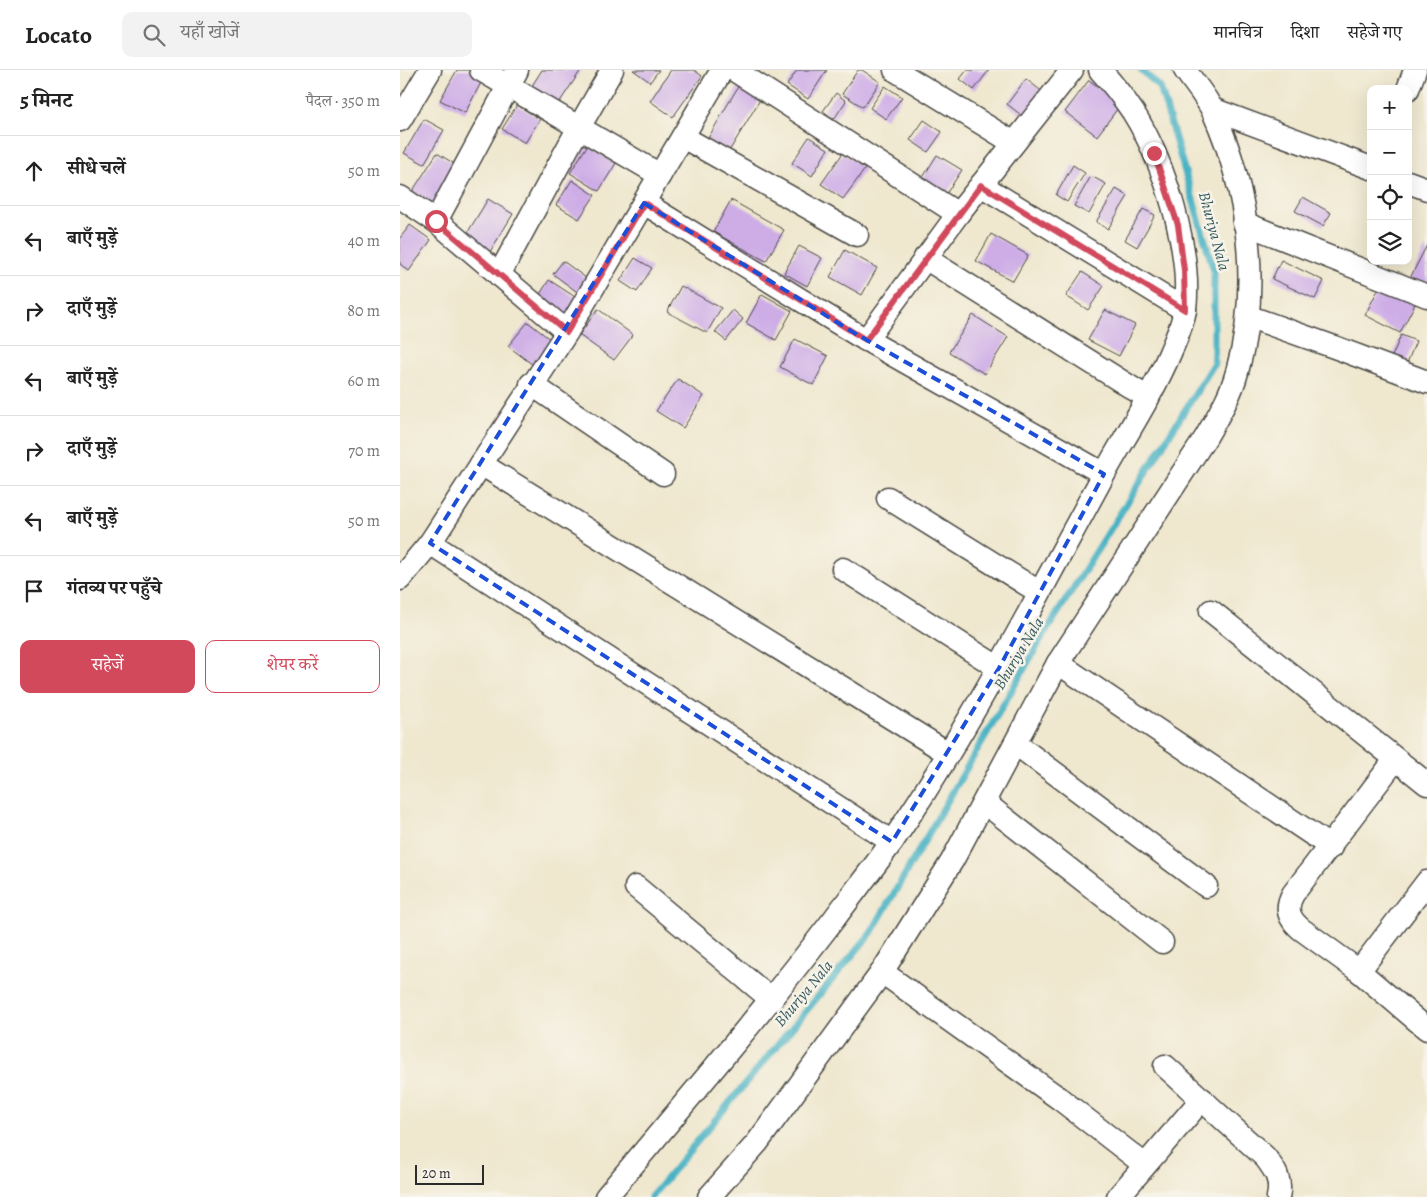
<!DOCTYPE html>
<html lang="hi">
<head>
<meta charset="utf-8">
<style>
  :root { --surface:#fff; --page:#f2f2f2; --text:#222; --muted:#767676; --line:#e0e0e0; --accent:#d1495b }
  body { margin:0; font-family:Alegreya,"Noto Serif Devanagari",serif; background:var(--page); color:var(--text) }
  .controls { position:absolute; right:15px; top:15px; display:grid; overflow:hidden; border-radius:10px; box-shadow:0 5px 20px #0002 }
  .controls button { width:45px; height:45px; display:grid; place-items:center; padding:0; border:0; border-bottom:1px solid var(--line); background:var(--surface); color:var(--text); font:25px sans-serif }
  .scale { position:absolute; left:15px; bottom:12px; width:69px; box-sizing:border-box; padding-left:5px; border:2px solid #2b2b2b; border-top:0; font-size:14px; line-height:18px; white-space:nowrap; color:#2b2b2b; -webkit-text-stroke:4px #f7f3e8; paint-order:stroke }
  .stop { position:absolute; width:15px; height:15px; margin:-11px; border:4px solid #d1495b; border-radius:50%; background:#fff }
  .stop.end { background:#d1495b; border-color:#fff; box-shadow:0 1px 5px #0008 }
  .list { margin:0; padding:0; list-style:none }
  h2 { display:flex; justify-content:space-between; align-items:center; height:65px; margin:0; padding:0 20px; font-size:21px }
  h2 small { font-size:16px; font-weight:400; color:var(--muted) }
  .list li { display:grid; grid-template-columns:32px 1fr auto; gap:15px; align-items:center; box-sizing:border-box; height:70px; padding:0 20px; border-top:1px solid var(--line) }
  .list b { display:block; font-size:19px; white-space:nowrap }
  .list em { font-size:16px; font-style:normal; color:var(--muted) }
  .actions { display:flex; gap:10px; padding:15px 20px }
  .actions a { flex:1; padding:11px 0; border:1px solid var(--accent); border-radius:10px; text-align:center; font-size:18px; color:var(--accent) }
  .actions .main { background:var(--accent); color:#fff }
  .icon { flex:none; width:28px; height:28px; fill:none; stroke:currentColor; stroke-width:2; stroke-linecap:round; stroke-linejoin:round }
  .map { position:relative; flex:none; width:1027px; height:1127px; overflow:hidden }
  header { display:flex; align-items:center; gap:30px; box-sizing:border-box; height:70px; padding:0 25px; background:var(--surface); border-bottom:1px solid var(--line) }
  header strong { font-size:24px }
  nav { display:flex; gap:28px; margin-inline-start:auto; font-size:18px }
  .search { width:350px; height:45px; background:var(--page); display:flex; align-items:center; gap:12px; box-sizing:border-box; padding:0 18px; border-radius:10px; color:var(--muted); font-size:19px }
  main { display:flex }
  aside { flex:1; background:var(--surface) }
  .map>svg:first-child { display:block }
  .lines { fill:none; stroke-linecap:round; stroke-linejoin:round }
  .stream { stroke:#48b3c5; stroke-width:7 }
  .building { fill:#ceade7 }
  .street-casing { stroke:#484743; stroke-width:25 }
  .street { stroke:#fff; stroke-width:22 }
  .route { stroke:#d1495b; stroke-width:6 }
  .marked { fill:none; stroke:#1d4ed8; stroke-width:4; stroke-dasharray:10 6; stroke-linejoin:round }
  .labels { text-anchor:middle; stroke-width:5; stroke-linejoin:round; paint-order:stroke }
  .water-label { font-size:16px; font-style:italic; fill:#355b61; stroke:#f7f3e8 }
</style>
</head>
<body>
<header>
<strong>Locato</strong>
<div class="search"><svg class="icon" aria-label="search" viewBox="0 0 24 24"><circle cx="10" cy="10" r="6"/><path d="M15 15l6 6"/></svg>यहाँ खोजें</div>
<nav><a>मानचित्र</a><a>दिशा</a><a>सहेजे गए</a></nav>
</header>
<main>
<aside>
<h2>5 मिनट<small>पैदल · 350 m</small></h2>
<ul class="list">
<li><svg class="icon" aria-label="ahead" viewBox="0 0 24 24"><path d="M12 20V5M6 11l6-6 6 6"/></svg><div><b>सीधे चलें</b></div><em>50 m</em></li>
<li><svg class="icon" aria-label="left" viewBox="0 0 24 24"><path d="M17 20v-9H6M10 6l-5 5 5 5"/></svg><div><b>बाएँ मुड़ें</b></div><em>40 m</em></li>
<li><svg class="icon" aria-label="right" viewBox="0 0 24 24"><path d="M7 20v-9h11M14 6l5 5-5 5"/></svg><div><b>दाएँ मुड़ें</b></div><em>80 m</em></li>
<li><svg class="icon" aria-label="left" viewBox="0 0 24 24"><path d="M17 20v-9H6M10 6l-5 5 5 5"/></svg><div><b>बाएँ मुड़ें</b></div><em>60 m</em></li>
<li><svg class="icon" aria-label="right" viewBox="0 0 24 24"><path d="M7 20v-9h11M14 6l5 5-5 5"/></svg><div><b>दाएँ मुड़ें</b></div><em>70 m</em></li>
<li><svg class="icon" aria-label="left" viewBox="0 0 24 24"><path d="M17 20v-9H6M10 6l-5 5 5 5"/></svg><div><b>बाएँ मुड़ें</b></div><em>50 m</em></li>
<li><svg class="icon" aria-label="arrive" viewBox="0 0 24 24"><path d="M6 21V4h12l-3 4 3 4H6"/></svg><div><b>गंतव्य पर पहुँचे</b></div></li>
</ul>
<div class="actions"><a class="main">सहेजें</a><a>शेयर करें</a></div>
</aside>
<div class="map">
<svg width="1027" height="1127" viewBox="0 0 1027 1127">
  <rect width="100%" height="100%" fill="#f7f3e8"/>
  <filter id="ink" filterUnits="userSpaceOnUse"><feTurbulence type="fractalNoise" baseFrequency=".02" numOctaves="2"/><feDisplacementMap in="SourceGraphic" scale="10" xChannelSelector="R" yChannelSelector="G"/><feConvolveMatrix kernelMatrix="1 2 1 2 8 2 1 2 1" color-interpolation-filters="sRGB"/></filter>
  <filter id="wash" filterUnits="userSpaceOnUse"><feTurbulence type="fractalNoise" baseFrequency=".0096" numOctaves="4" result="noise"/><feDisplacementMap in="SourceGraphic" scale="20" xChannelSelector="R" yChannelSelector="G"/><feGaussianBlur stdDeviation="1.12" result="paint"/><feColorMatrix in="noise" values="0 0 0 0 0 0 0 0 0 0 0 0 0 0 0 0 0 1.4 0 .05"/><feComposite in="paint" operator="in"/></filter>
  <g filter="url(#wash)">
    <rect width="100%" height="100%" fill="#efe7ce"/>
    <g class="lines">
      <polyline class="stream" points="251,1127 471,863 642,568 814,294 814,201 760,17 741,0"/>
    </g>
    <g id="blocks">
      <g class="building">
        <polygon points="57,0 71,0 84,7 65,43 40,30"/>
        <polygon points="142,0 181,0 155,39 128,22"/>
        <polygon points="233,0 259,0 250,12"/>
        <polygon points="271,0 294,0 302,6 273,47 250,31"/>
        <polygon points="397,0 427,0 408,29 387,15"/>
        <polygon points="458,0 462,0 480,12 463,37 442,24"/>
        <polygon points="567,0 589,0 574,20 560,9"/>
        <polygon points="626,9 649,27 630,52 607,34"/>
        <polygon points="342,10 364,23 328,83 307,70"/>
        <polygon points="689,10 721,34 697,66 665,42"/>
        <polygon points="485,16 502,27 486,49 470,38"/>
        <polygon points="436,23 446,31 434,49 423,41"/>
        <polygon points="117,35 140,49 125,73 102,59"/>
        <polygon points="24,49 44,60 24,94 4,83"/>
        <polygon points="524,50 542,62 528,82 510,70"/>
        <polygon points="409,67 428,79 412,106 392,93"/>
        <polygon points="187,76 216,93 199,121 170,103"/>
        <polygon points="37,83 61,98 37,137 12,122"/>
        <polygon points="443,83 465,99 443,129 421,114"/>
        <polygon points="537,85 562,100 544,127 520,112"/>
        <polygon points="673,95 685,103 667,132 656,125"/>
        <polygon points="691,106 706,114 689,144 674,136"/>
        <polygon points="172,110 195,125 179,149 156,135"/>
        <polygon points="716,119 728,126 708,159 696,152"/>
        <polygon points="903,127 931,143 923,156 895,141"/>
        <polygon points="88,129 113,144 88,185 63,170"/>
        <polygon points="331,130 384,160 366,191 313,162"/>
        <polygon points="743,139 755,145 737,177 725,170"/>
        <polygon points="10,155 31,170 9,201 0,194 0,168"/>
        <polygon points="591,164 628,185 613,211 576,191"/>
        <polygon points="1027,175 1027,224 1007,214"/>
        <polygon points="399,176 422,188 407,216 384,203"/>
        <polygon points="445,180 477,198 462,225 430,207"/>
        <polygon points="235,188 252,198 237,222 220,211"/>
        <polygon points="881,190 924,211 915,229 872,209"/>
        <polygon points="163,191 190,211 180,224 153,204"/>
        <polygon points="682,202 704,216 688,240 666,226"/>
        <polygon points="149,210 183,232 168,254 135,232"/>
        <polygon points="981,214 1016,232 1000,263 965,245"/>
        <polygon points="281,216 321,238 307,263 267,242"/>
        <polygon points="362,224 392,241 376,270 346,253"/>
        <polygon points="198,239 233,265 214,290 179,265"/>
        <polygon points="333,240 343,249 326,271 315,262"/>
        <polygon points="705,240 735,255 719,286 688,270"/>
        <polygon points="573,245 608,267 585,304 549,282"/>
        <polygon points="128,252 156,274 137,298 108,276"/>
        <polygon points="1001,265 1016,271 1003,303 988,296"/>
        <polygon points="395,269 428,286 413,315 380,297"/>
        <polygon points="278,309 304,326 283,358 256,341"/>
      </g>
    </g>
  </g>
  <g filter="url(#ink)">
    <use href="#blocks" fill-opacity="0" stroke="#484743" stroke-width="1"/>
    <g class="lines">
      <defs>
        <g id="street">
          <polyline points="81,0 260,105"/>
          <polyline points="334,0 558,144"/>
          <polyline points="495,0 614,73"/>
          <polyline points="1008,19 1015,0"/>
          <polyline points="812,39 971,98"/>
          <polyline points="0,50 30,0"/>
          <polyline points="283,67 457,165"/>
          <polyline points="1008,112 1027,119"/>
          <polyline points="581,115 785,240"/>
          <polyline points="0,127 36,151 167,262"/>
          <polyline points="244,133 456,264 704,404"/>
          <polyline points="36,151 117,0"/>
          <polyline points="844,153 1027,226"/>
          <polyline points="525,188 748,328"/>
          <polyline points="99,205 178,59 212,0"/>
          <polyline points="850,247 937,278 1027,312"/>
          <polyline points="466,270 558,144 672,0"/>
          <polyline points="131,314 263,404"/>
          <polyline points="81,394 548,683"/>
          <polyline points="488,428 639,522"/>
          <polyline points="30,473 492,772"/>
          <polyline points="443,499 599,598"/>
          <polyline points="0,509 30,473 167,262 322,0"/>
          <polyline points="811,541 1027,714"/>
          <polyline points="658,593 931,777"/>
          <polyline points="616,674 806,816"/>
          <path d="M 995,690 L 893,824 C 885,838 888,848 901,859 L 959,901 L 1027,959"/>
          <polyline points="585,733 762,872"/>
          <polyline points="236,817 372,930"/>
          <polyline points="959,901 1027,812"/>
          <polyline points="482,902 660,1029 745,1095"/>
          <path d="M 765,996 L 865,1087 C 875,1100 882,1110 878,1127"/>
          <path d="M 206,1127 C 283,1035 361,944 434,849 C 454,822 475,796 494,769 C 570,657 632,536 697,417 C 721,372 750,330 770,283 C 776,269 783,254 785,239 C 792,180 764,91 733,42 C 723,27 712,13 700,0"/>
          <path d="M 309,1127 L 357,1073 L 482,902 L 552,791 L 658,593 L 806,367 C 818,346 831,325 837,302 C 861,217 849,121 813,41 C 806,27 794,13 785,0"/>
          <polyline points="718,1127 802,1029"/>
        </g>
      </defs>
      <use href="#street" class="street-casing"/>
      <use href="#street" class="street"/>
    </g>
  </g>
  <g class="lines" filter="url(#ink)">
    <polyline class="route" points="36,151 167,262 244,133 466,270 581,115 785,240 784,200 778,155 754,83"/>
  </g>
  <path class="marked" d="M 244,133 L 456,264 L 704,404 L 599,598 L 492,772 L 30,473 Z"/>
  <g class="labels">
    <g class="water-label">
      <text transform="translate(815 161) rotate(75)" y="6">Bhuriya Nala</text>
      <text transform="translate(618 583) rotate(-59)" y="6">Bhuriya Nala</text>
      <text transform="translate(403 923) rotate(-50)" y="6">Bhuriya Nala</text>
    </g>
  </g>
</svg>
<div class="controls">
<button>+</button>
<button>−</button>
<button><svg class="icon" aria-label="locate" viewBox="0 0 24 24"><circle cx="12" cy="12" r="6"/><path d="M12 2v4M12 18v4M2 12h4M18 12h4"/></svg></button>
<button><svg class="icon" aria-label="layers" viewBox="0 0 24 24"><path d="M12 4l9 5-9 5-9-5zM3 14l9 5 9-5"/></svg></button>
</div>
<div class="scale">20 m</div>
<div class="stop" style="left:36px;top:151px"></div>
<div class="stop end" style="left:754px;top:83px"></div>
</div>
</main>
</body>
</html>
